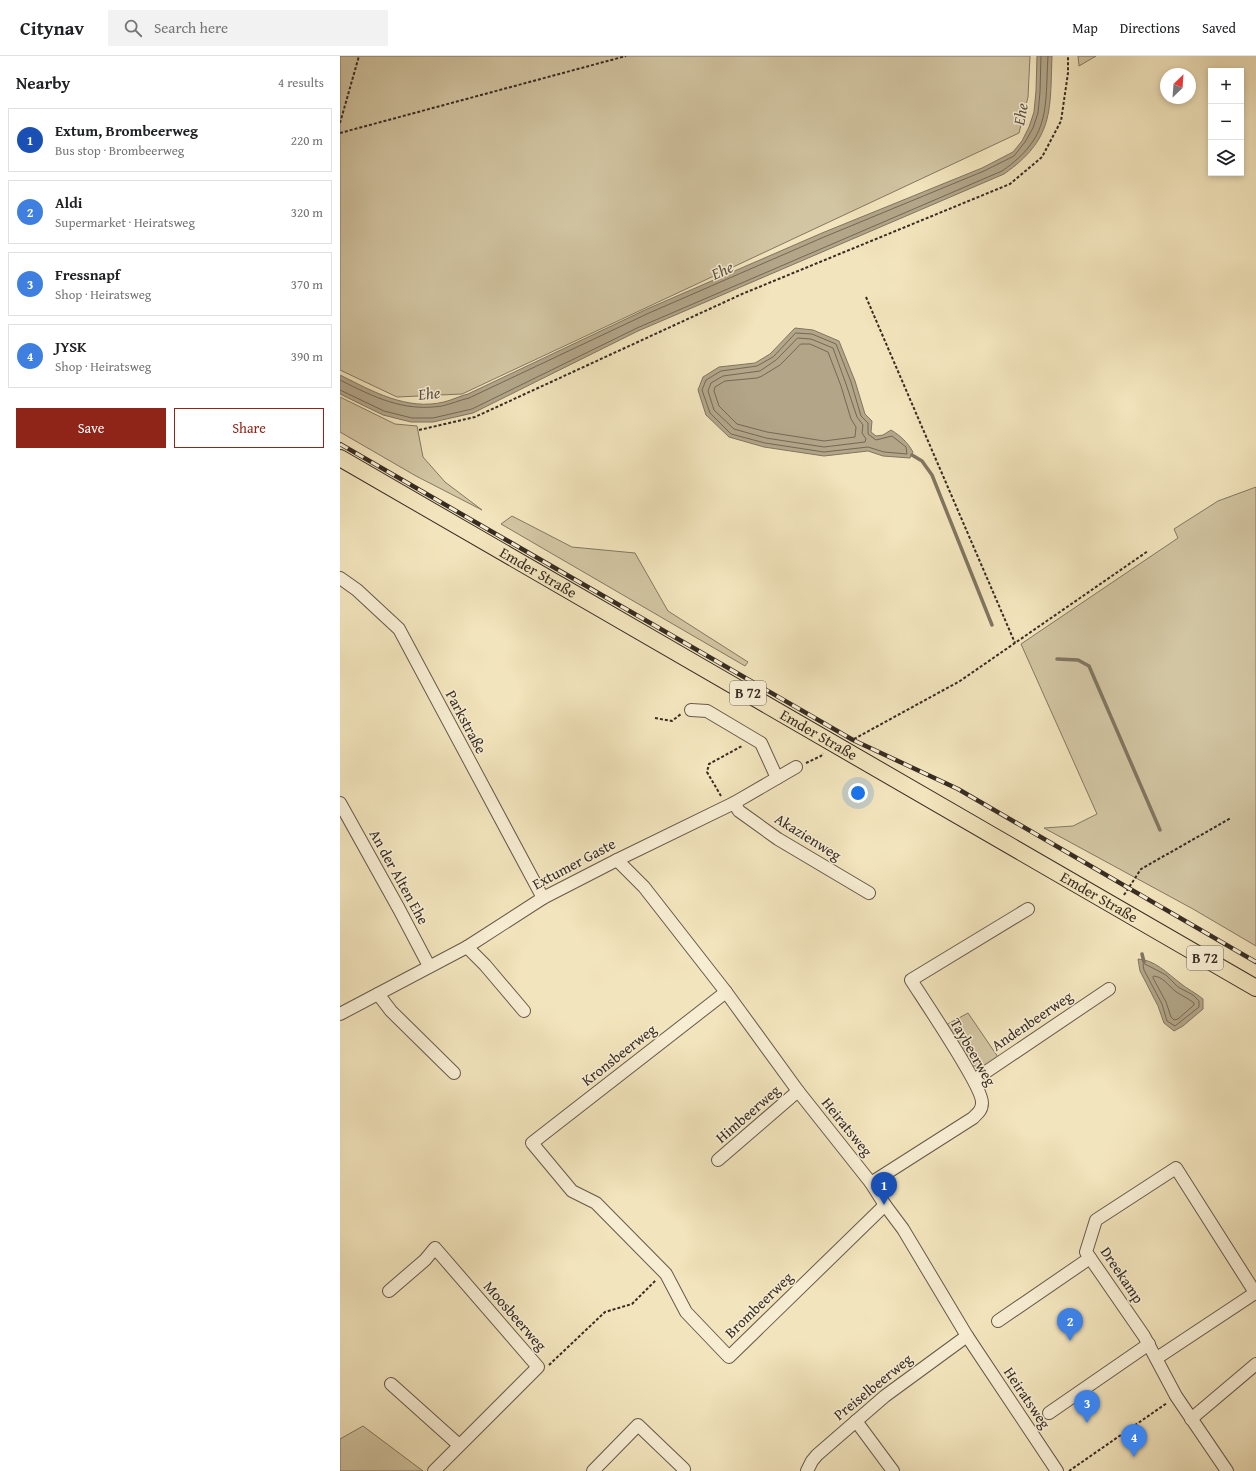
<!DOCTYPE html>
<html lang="en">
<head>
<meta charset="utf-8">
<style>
  :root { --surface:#fff; --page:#f2f2f2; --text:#202124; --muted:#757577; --line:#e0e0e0; --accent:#8f2418 }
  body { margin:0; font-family:"Gentium Book Plus",serif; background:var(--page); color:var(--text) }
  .controls { position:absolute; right:12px; top:12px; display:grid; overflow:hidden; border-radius:0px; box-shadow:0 2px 6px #0003 }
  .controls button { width:36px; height:36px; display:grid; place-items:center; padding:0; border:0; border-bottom:1px solid var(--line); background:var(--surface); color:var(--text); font:20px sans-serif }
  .compass { position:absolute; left:820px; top:12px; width:36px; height:36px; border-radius:50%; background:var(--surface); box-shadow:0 2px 6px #0003; rotate:25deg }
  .you { position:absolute; left:518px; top:737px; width:14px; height:14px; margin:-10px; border:3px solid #fff; border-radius:50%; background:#1a73e8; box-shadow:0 0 0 6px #1a73e833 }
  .badge { display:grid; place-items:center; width:26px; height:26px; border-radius:50%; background:var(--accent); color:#fff; font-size:13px; font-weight:700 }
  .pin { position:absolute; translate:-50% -33px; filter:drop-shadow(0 1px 2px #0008) }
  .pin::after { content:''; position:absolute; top:21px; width:14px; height:12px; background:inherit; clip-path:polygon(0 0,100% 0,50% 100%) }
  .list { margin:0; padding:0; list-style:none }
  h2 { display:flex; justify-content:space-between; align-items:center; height:52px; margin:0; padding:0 16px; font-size:17px }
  h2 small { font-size:13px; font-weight:400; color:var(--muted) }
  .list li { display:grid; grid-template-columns:26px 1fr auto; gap:12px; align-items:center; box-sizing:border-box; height:64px; margin:0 8px 8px; padding:0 8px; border:1px solid var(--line); border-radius:0px }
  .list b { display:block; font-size:15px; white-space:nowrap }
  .list p { margin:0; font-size:13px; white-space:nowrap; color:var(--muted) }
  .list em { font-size:13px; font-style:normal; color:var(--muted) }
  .actions { display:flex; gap:8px; padding:12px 16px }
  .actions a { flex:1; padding:9px 0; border:1px solid var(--accent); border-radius:0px; text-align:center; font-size:14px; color:var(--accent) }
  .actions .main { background:var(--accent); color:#fff }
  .icon { flex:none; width:22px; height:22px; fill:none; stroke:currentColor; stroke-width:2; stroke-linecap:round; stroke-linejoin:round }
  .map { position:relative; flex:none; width:916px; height:1415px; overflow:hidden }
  header { display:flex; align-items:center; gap:24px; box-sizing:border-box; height:56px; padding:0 20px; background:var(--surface); border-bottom:1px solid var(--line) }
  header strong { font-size:19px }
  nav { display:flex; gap:22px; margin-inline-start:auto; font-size:14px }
  .search { width:280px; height:36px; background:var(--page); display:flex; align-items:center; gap:10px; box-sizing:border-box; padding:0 14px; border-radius:0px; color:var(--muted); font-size:15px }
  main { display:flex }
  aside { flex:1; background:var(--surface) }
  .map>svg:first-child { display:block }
  .green { fill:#d2c5a2; stroke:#847862 }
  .water { fill:#b2a588; stroke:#817560 }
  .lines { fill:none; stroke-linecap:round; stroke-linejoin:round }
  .shore { stroke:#746856; stroke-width:1 }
  .stream { stroke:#817560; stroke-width:3.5 }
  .minor-casing { stroke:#665a49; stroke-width:14 }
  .major-casing { stroke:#372c23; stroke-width:18 }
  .path { stroke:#372c23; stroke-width:2; stroke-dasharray:3 2; stroke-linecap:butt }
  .minor { stroke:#f7edd3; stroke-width:12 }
  .major { stroke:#f2e4bc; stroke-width:16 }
  .rail-casing { stroke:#372c23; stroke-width:4.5 }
  .rail { stroke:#f7edd3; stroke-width:3; stroke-dasharray:9; stroke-linecap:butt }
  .labels { text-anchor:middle; stroke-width:3; stroke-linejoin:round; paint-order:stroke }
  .shield { fill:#f7edd3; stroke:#716658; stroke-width:1 }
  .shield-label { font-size:14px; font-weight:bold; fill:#372c23 }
  .street-label { font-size:15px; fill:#372c23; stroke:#f7edd3 }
  .water-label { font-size:16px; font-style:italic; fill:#5c5041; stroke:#f7edd3 }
</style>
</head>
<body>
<header>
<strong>Citynav</strong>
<div class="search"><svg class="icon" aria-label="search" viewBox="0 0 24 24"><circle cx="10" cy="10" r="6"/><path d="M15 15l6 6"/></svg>Search here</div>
<nav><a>Map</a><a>Directions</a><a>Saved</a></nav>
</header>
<main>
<aside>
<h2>Nearby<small>4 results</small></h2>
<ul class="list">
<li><span class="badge" style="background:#1a4fb4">1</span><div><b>Extum, Brombeerweg</b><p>Bus stop · Brombeerweg</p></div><em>220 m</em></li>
<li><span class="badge" style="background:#3f7fe0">2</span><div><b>Aldi</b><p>Supermarket · Heiratsweg</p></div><em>320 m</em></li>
<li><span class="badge" style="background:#3f7fe0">3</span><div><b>Fressnapf</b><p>Shop · Heiratsweg</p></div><em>370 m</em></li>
<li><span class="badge" style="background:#3f7fe0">4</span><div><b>JYSK</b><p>Shop · Heiratsweg</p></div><em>390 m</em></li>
</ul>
<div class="actions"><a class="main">Save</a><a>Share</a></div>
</aside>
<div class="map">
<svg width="916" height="1415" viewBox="0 0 916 1415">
  <rect width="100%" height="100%" fill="#f2e4bc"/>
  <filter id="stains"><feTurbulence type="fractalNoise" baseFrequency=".005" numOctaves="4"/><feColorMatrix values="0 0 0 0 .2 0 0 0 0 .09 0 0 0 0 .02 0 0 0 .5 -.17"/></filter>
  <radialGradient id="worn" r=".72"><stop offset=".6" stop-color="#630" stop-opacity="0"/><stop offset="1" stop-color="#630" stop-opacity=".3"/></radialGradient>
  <g class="green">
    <polygon points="0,0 690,0 688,41 679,77 122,338 57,341 0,314"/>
    <polygon points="738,0 756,0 739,10"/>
    <polygon points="0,341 55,368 77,370 83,401 105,426 142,454 76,420 0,376"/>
    <polygon points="916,431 916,890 853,853 704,772 733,770 757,758 681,588 838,482 834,473 878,445"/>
    <polygon points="172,460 232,491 295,497 328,555 408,606 405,610 161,468"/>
    <path d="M 628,957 L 658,1001 C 647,1008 640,1017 628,1005 L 606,969 Z"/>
    <polygon points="23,1370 83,1415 0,1415 0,1383"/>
  </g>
  <g class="water">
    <path d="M 697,0 L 712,0 C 710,55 714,83 664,118 L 298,275 L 133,357 L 93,366 L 71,366 L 43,359 L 0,338 L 0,319 C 32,335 67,355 104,346 C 112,344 120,340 128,338 L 307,253 L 482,177 L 642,112 L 673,96 L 682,85 L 689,71 L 694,56 L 696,35 Z"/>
    <path d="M 455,272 L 473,274 L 499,285 L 515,325 L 525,358 L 532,365 L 531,376 L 536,380 L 543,379 L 551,374 C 561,380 568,387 573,396 L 570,402 L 543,400 L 528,395 L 484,400 L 424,391 L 389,381 L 366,359 L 358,334 L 363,321 L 379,311 L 415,307 L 430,298 Z"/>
    <path d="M 798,903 C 815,904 827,917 840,927 C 847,933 856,937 863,943 L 863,953 L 843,970 L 834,975 L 824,967 L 818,950 L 800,915 Z"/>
  </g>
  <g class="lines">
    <g class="shore">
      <polygon points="456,277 472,278 496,288 511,326 521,360 528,367 528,378 536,384 552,380 566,391 567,398 544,396 528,391 484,396 425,387 391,378 370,357 362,334 366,324 381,315 417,310 433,301"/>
      <polygon points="458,282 471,283 493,292 506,328 517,361 523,369 522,377 526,383 525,386 484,391 426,382 394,373 374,354 368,335 371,327 383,320 420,315 436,304"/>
      <polygon points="461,288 470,288 488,296 501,330 511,363 516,371 515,381 484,385 427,376 397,368 379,350 374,335 375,331 385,325 417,322 422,320 440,309"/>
      <path d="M 0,324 C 34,341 63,356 102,350 C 111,348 120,344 129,342 L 309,257 L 484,181 L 644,115 L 674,100 L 685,86 L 693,72 L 698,57 L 700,36 L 701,0"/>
      <path d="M 0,334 L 44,355 L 72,362 L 93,362 L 132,353 L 297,272 L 662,115 C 711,81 705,53 708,0"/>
      <polygon points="805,908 826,919 838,931 853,939 859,945 859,951 835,970 827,965 822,948 804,914 803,909"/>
      <path d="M 814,920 C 823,921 828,929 835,935 C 840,939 848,942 854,947 L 854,949 L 838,963 L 834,964 L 831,961 L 826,946 L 813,922 Z"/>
    </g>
    <g class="stream">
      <polyline points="572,399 582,405 592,419 652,569"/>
      <polyline points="717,603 738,604 749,610 820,774"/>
      <polyline points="802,898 804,906"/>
    </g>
    <defs>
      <g id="minor">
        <polyline points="0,522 17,534 59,573 203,842"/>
        <polyline points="351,654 367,655 421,687 437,722"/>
        <polyline points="0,747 59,853 89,910"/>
        <polyline points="394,747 399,755 438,783 529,837"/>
        <polyline points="277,804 304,831 386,936 458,1035 531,1127 545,1149 563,1173 627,1280 717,1415"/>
        <polyline points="127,891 145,909 184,955"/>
        <polyline points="386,936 192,1087 232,1135 256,1147 326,1218 346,1256 389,1301 545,1149"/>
        <polyline points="38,938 51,955 114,1017"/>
        <polyline points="0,958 127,891 203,842 277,804 394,747 456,711"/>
        <polyline points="634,1024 769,933"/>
        <polyline points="378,1104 458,1035"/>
        <path d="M 531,1127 L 633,1062 C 638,1057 642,1054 642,1047 C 643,1031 583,943 571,924 L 688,853"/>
        <polyline points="49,1235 85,1204 95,1192 198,1311 94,1415"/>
        <polyline points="658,1265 750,1202"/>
        <polyline points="817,1302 915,1237"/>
        <polyline points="51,1328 119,1389"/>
        <polyline points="709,1357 809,1288"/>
        <polyline points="851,1363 916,1308"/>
        <polyline points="516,1365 553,1415"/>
        <polyline points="253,1415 298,1369 344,1413"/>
        <polyline points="467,1415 472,1405 477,1399 545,1340 627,1280"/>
        <polyline points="887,1415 836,1340 804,1280 746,1196 756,1164 836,1112 916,1238"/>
      </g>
      <g id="major">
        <path id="s1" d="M 0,402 L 916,932"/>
      </g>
    </defs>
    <use href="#minor" class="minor-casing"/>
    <use href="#major" class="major-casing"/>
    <g class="path">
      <polyline points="0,67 19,0"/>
      <polyline points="0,77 286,0"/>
      <polyline points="526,241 675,587"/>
      <polyline points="79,374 135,361 402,238 670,128 702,101 721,65 728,17 728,0"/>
      <polyline points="315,662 332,665 341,658"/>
      <polyline points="514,683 620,625 808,495"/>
      <polyline points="466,707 481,700 483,697"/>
      <polyline points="381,740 367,716 369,708 402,690"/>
      <polyline points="784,839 801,813 891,762"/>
      <polyline points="209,1309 265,1256 292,1248 316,1224"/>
      <polyline points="729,1415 827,1347"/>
    </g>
    <use href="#minor" class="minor"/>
    <use href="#major" class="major"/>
    <defs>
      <polyline id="rail" points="0,388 513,684 618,733 916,906"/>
    </defs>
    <use href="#rail" class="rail-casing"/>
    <use href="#rail" class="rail"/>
  </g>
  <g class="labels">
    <g class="shield">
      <rect x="390" y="625" width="36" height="24" rx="3"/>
      <rect x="847" y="890" width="36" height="24" rx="3"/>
    </g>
    <g class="shield-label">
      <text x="408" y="642">B 72</text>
      <text x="865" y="907">B 72</text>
    </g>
    <g class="street-label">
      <text dy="5" stroke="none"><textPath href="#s1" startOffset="229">Emder Straße</textPath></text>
      <text transform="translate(126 666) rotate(62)" y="5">Parkstraße</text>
      <text dy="5" stroke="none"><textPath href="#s1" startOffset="553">Emder Straße</textPath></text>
      <text transform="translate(468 781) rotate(32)" y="5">Akazienweg</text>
      <text transform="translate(234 808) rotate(-28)" y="5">Extumer Gaste</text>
      <text transform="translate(59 821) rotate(61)" y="5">An der Alten Ehe</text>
      <text dy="5" stroke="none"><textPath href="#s1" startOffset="877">Emder Straße</textPath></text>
      <text transform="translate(692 965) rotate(-34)" y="5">Andenbeerweg</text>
      <text transform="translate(633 996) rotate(60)" y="5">Taybeerweg</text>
      <text transform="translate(279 999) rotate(-38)" y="5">Kronsbeerweg</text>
      <text transform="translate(408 1058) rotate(-41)" y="5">Himbeerweg</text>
      <text transform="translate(507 1071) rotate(51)" y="5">Heiratsweg</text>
      <text transform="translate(782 1219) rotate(56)" y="5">Dreekamp</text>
      <text transform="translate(419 1249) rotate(-44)" y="5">Brombeerweg</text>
      <text transform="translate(175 1260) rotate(49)" y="5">Moosbeerweg</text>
      <text transform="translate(533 1331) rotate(-39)" y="5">Preiselbeerweg</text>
      <text transform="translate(687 1342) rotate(56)" y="5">Heiratsweg</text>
    </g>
    <g class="water-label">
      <text transform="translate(680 58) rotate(-80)" y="6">Ehe</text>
      <text transform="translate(382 214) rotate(-25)" y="6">Ehe</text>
      <text transform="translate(89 337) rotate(-6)" y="6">Ehe</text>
    </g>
  </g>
  <rect width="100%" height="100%" filter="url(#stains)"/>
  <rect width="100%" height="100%" fill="url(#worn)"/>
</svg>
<div class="controls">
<button>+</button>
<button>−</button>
<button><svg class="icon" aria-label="layers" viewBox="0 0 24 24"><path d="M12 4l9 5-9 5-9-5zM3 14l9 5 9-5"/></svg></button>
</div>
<svg class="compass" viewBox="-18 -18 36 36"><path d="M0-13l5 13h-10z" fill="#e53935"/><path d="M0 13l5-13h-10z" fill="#757577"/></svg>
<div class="you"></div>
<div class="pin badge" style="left:544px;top:1149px;background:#1a4fb4">1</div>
<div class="pin badge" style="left:730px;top:1285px;background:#3f7fe0">2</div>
<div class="pin badge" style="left:747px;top:1367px;background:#3f7fe0">3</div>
<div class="pin badge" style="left:794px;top:1401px;background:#3f7fe0">4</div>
</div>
</main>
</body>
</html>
